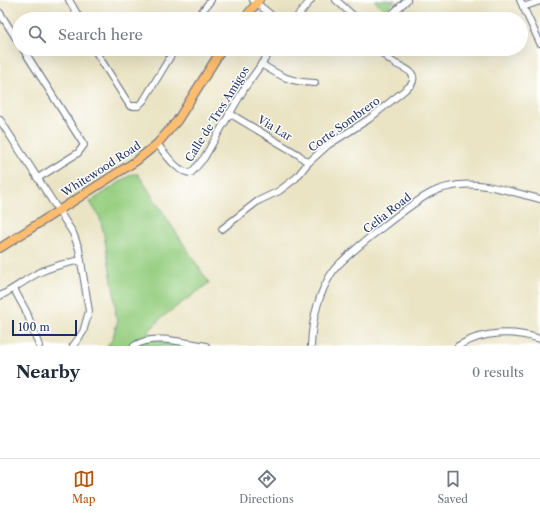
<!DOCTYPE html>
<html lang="en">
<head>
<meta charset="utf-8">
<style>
  :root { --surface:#fff; --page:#f2f2f3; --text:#1f2937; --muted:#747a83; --line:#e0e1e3; --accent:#b45309 }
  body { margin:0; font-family:"Libre Caslon Text",serif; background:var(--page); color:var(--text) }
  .scale { position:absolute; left:12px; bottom:10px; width:65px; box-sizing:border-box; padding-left:4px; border:2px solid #1b2f5e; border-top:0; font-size:11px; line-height:14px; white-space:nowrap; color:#1b2f5e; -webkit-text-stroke:3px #fff; paint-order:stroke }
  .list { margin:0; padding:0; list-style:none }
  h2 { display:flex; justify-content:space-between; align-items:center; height:52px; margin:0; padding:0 16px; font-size:17px }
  h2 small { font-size:13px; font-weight:400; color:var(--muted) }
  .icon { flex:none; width:22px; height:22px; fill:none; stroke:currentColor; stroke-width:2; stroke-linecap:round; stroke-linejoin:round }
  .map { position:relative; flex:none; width:540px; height:346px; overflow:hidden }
  .search { position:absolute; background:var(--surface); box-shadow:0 4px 16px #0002; left:12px; right:12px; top:12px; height:44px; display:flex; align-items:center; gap:10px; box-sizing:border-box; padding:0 14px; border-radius:22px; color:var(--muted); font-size:15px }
  .sheet { height:112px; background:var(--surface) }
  nav { display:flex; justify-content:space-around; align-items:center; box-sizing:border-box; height:56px; border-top:1px solid var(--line); background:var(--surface); font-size:11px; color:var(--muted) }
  nav a { display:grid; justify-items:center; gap:2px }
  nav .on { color:var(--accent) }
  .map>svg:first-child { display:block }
  .green { fill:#97cf81; stroke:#597f70 }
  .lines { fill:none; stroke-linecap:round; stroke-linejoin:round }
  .stream { stroke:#3eadba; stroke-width:1.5 }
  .minor-casing { stroke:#636e82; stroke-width:8 }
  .major-casing { stroke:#636e82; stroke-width:10 }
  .minor { stroke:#fff; stroke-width:6 }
  .major { stroke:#fcbd6f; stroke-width:8 }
  .labels { text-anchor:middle; stroke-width:3; stroke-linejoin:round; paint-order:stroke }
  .street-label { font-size:11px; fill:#1b2f5e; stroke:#fff }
</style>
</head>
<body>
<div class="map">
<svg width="540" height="346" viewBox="0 0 540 346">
  <rect width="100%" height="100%" fill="#fff"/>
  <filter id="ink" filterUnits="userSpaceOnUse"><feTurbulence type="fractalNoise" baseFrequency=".025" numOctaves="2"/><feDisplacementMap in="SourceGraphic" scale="8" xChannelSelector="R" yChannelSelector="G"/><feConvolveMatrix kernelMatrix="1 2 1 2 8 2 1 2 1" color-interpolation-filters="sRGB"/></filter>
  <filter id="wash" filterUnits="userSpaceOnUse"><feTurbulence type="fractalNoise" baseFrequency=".012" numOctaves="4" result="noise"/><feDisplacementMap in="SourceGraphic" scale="16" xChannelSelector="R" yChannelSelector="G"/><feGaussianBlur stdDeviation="0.9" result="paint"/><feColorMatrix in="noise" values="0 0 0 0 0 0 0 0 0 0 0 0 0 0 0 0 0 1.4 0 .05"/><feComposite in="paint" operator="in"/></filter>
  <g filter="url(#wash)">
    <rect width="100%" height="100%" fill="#eae4c4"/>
    <g class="green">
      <polygon points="374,0 395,0 385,11"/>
      <polygon points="132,174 138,174 209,283 161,318 147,333 197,346 107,346 112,340 118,320 116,319 115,299 104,235 100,218 90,202"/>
    </g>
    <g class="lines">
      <polyline class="stream" points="409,18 411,19"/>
    </g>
  </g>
  <g filter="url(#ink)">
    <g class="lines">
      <defs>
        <g id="minor">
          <polyline points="69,0 80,19"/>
          <polyline points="253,0 276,19"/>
          <polyline points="336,0 357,19"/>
          <polyline points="520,0 540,43"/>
          <polyline points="523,7 540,1"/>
          <polyline points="0,13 19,43"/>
          <polyline points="196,19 211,0"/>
          <polyline points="295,19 311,0"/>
          <polyline points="387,19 407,0"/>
          <polyline points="23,49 84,145 78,153 38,178"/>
          <polyline points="94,49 130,106 138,106 144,100 175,49"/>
          <path d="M 261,64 C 282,77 290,82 315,83"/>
          <polyline points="229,113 299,155 308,163"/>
          <polyline points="0,120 73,233 79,249 89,311 83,332 73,346"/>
          <path d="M 157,144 C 167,155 176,172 191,173 L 204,158 L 244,89 L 272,49"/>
          <path d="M 222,229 L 258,201 L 279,191 L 296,178 L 308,163 L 328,145 L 369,119 L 411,85 C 420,71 401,68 393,62 C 388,59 383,54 379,49"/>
          <polyline points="14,289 27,313 39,346"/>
          <path d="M 0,296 C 14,289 25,280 38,273 C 52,266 66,263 81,260"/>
          <path d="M 134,346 C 153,333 184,343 206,346"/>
          <path d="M 311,346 C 312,319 318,294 333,271 C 344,256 415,200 433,192 C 441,188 451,186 459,185 C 486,182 514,193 540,199"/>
          <path d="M 458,346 C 483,331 513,330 540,339"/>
        </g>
        <g id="major">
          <polyline points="244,19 259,0"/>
          <polyline points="0,248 136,161 157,144 177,121 222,49"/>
        </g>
      </defs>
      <use href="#minor" class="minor-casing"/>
      <use href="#major" class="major-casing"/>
      <use href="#minor" class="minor"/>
      <use href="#major" class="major"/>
    </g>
  </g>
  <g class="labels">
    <g class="street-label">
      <text transform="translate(217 114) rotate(-58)" y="4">Calle de Tres Amigos</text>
      <text transform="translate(344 124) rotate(-36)" y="4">Corte Sombrero</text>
      <text transform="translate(275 128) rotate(31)" y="4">Via Lar</text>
      <text transform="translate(101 169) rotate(-33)" y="4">Whitewood Road</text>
      <text transform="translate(387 213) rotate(-38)" y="4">Celia Road</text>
    </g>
  </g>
</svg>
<div class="scale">100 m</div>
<div class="search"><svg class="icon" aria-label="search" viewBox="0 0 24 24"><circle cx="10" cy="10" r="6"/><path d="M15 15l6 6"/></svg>Search here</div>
</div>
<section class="sheet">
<h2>Nearby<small>0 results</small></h2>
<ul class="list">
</ul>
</section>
<nav>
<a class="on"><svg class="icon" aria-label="map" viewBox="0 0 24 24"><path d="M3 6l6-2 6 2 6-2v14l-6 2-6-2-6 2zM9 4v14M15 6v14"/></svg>Map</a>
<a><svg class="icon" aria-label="directions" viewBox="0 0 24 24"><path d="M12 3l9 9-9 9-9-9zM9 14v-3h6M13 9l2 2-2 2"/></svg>Directions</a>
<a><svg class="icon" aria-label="saved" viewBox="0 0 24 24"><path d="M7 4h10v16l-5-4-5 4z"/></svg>Saved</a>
</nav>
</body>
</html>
